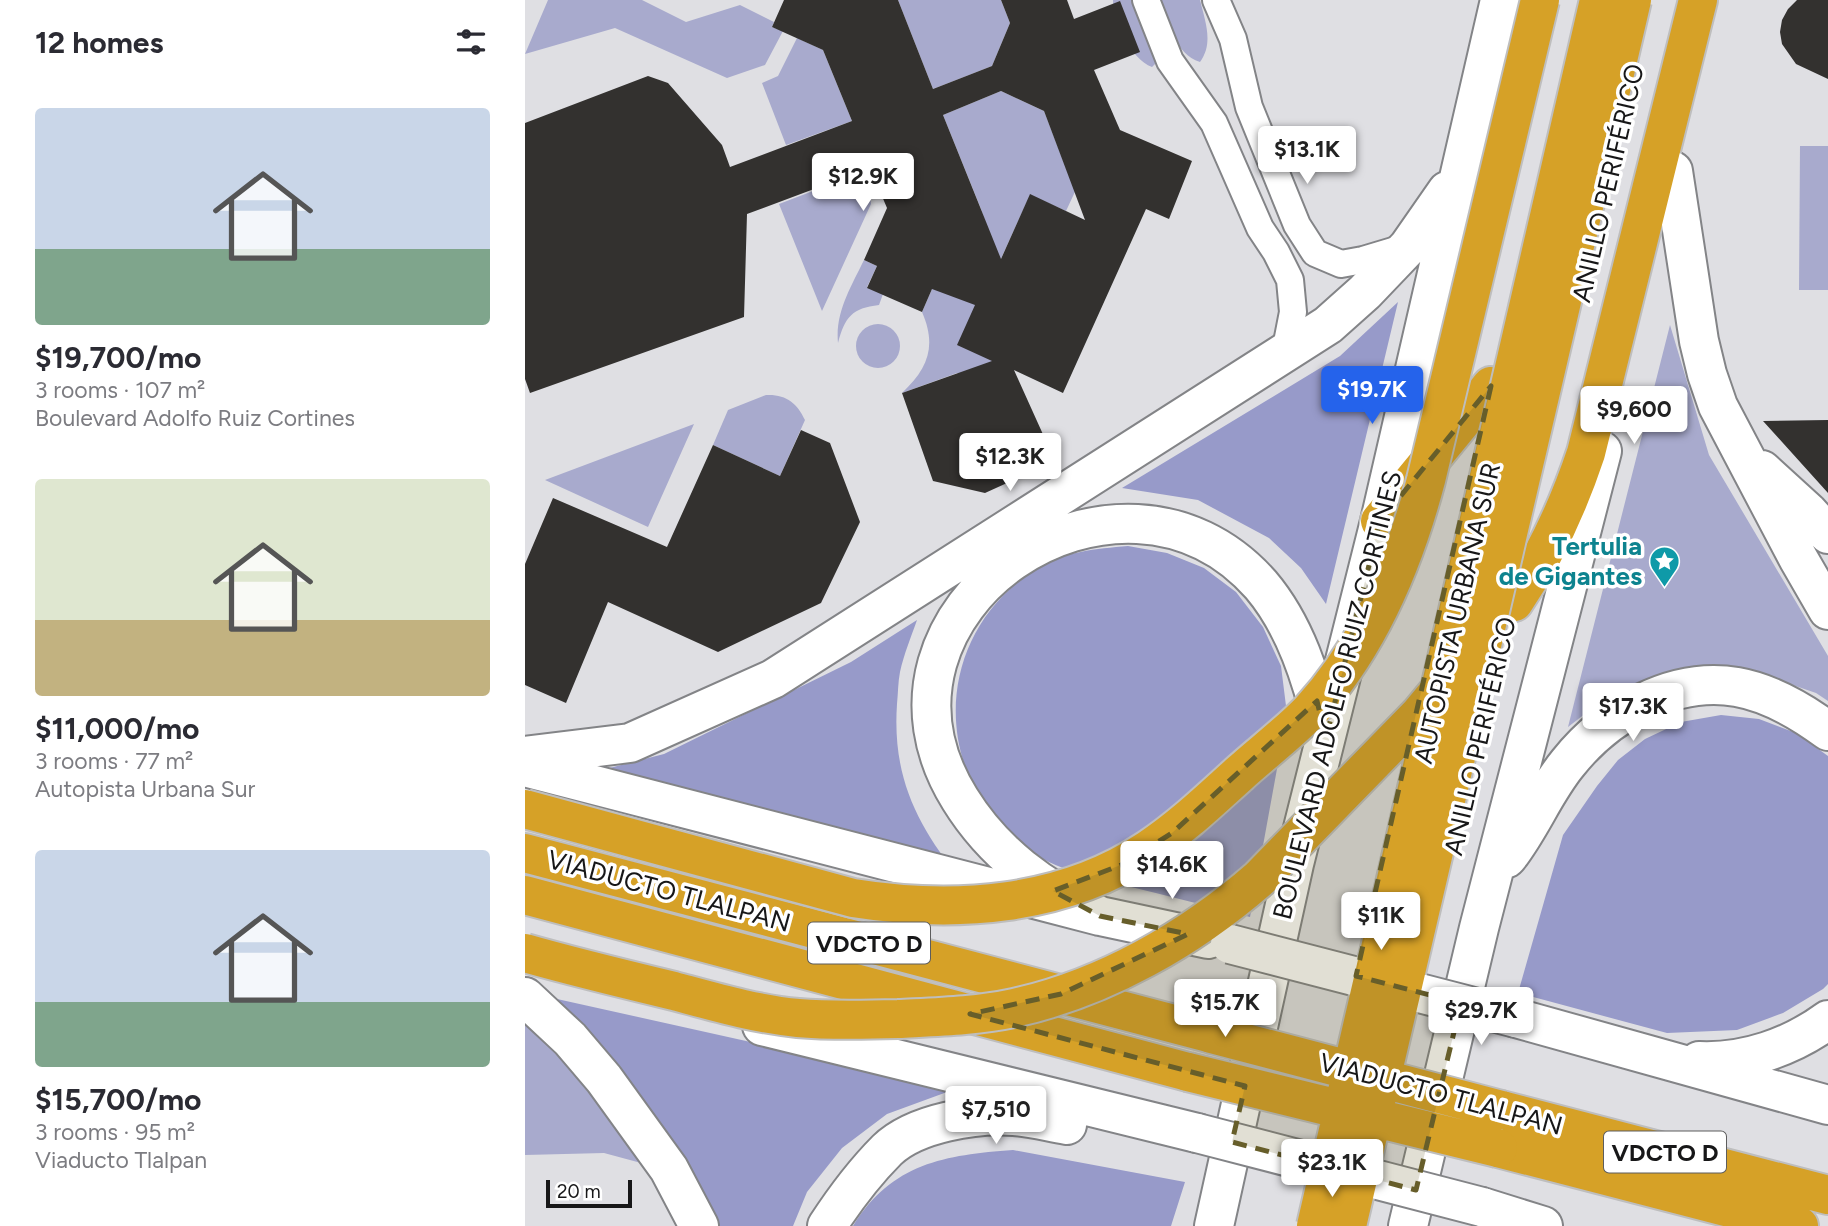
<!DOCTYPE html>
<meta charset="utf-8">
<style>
body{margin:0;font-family:Figtree,sans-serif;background:#f2f2f3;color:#2b2b33;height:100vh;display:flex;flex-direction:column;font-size:26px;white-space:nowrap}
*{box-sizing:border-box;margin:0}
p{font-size:23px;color:#7c7c81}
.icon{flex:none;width:38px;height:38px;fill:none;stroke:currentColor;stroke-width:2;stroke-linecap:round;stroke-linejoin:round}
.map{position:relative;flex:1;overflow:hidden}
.sheet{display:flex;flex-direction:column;background:#fff;width:525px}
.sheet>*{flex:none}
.scale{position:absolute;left:21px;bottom:18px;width:86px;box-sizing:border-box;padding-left:7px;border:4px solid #171718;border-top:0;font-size:19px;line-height:24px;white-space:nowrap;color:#171718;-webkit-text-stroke:5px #fff;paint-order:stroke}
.price{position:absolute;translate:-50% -60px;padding:0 16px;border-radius:7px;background:#fff;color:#222;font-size:23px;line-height:46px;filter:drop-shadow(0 2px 4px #0008)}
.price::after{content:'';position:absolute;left:50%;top:42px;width:21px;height:16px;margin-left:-10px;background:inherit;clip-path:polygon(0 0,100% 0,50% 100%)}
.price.selected{background:#2563eb;color:#fff}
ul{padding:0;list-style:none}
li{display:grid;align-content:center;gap:14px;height:371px;padding:0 35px}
li span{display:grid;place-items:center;height:217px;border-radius:7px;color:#555}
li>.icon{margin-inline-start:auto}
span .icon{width:126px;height:126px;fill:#fffc;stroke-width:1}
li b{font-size:30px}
h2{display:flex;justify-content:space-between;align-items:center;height:84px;padding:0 35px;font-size:30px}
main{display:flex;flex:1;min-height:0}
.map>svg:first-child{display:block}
.green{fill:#a8aacd}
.forest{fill:#979ac9}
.building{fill:#33312f;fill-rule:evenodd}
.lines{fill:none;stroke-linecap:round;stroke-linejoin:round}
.street-casing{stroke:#838487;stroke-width:30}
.secondary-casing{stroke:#838487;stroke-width:42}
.highway-casing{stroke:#bebebe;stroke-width:42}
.street{stroke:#fff;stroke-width:26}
.secondary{stroke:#fff;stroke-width:38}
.highway{stroke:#d6a127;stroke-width:38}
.secondary-bridge-casing{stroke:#838487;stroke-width:42;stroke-linecap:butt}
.highway-bridge-casing{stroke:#bebebe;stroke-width:42;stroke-linecap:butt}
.secondary-bridge{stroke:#fff;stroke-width:38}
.highway-bridge{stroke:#d6a127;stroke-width:38}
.marked{fill:#675e2a;fill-opacity:0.2;stroke:#675e2a;stroke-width:5;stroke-dasharray:14 9;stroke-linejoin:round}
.labels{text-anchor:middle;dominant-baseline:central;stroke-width:7;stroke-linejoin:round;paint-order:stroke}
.shield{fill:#fff;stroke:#5d5d5d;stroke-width:2}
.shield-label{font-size:24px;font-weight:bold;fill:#171718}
.street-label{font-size:26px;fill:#171718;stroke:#fff}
.culture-label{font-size:26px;font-weight:bold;fill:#0d838f;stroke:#fff;text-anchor:end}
</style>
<main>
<section class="sheet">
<h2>12 homes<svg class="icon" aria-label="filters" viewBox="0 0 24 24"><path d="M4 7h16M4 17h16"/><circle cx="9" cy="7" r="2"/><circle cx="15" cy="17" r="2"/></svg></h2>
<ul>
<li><span style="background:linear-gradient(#c9d6e8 65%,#7fa58c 0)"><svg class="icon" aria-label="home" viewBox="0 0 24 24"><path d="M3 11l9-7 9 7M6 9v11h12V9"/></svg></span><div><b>$19,700/mo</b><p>3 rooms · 107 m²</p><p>Boulevard Adolfo Ruiz Cortines</p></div></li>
<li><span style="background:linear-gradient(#dfe7d0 65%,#c2b280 0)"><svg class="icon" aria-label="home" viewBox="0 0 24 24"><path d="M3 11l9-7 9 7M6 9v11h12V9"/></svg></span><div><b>$11,000/mo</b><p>3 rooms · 77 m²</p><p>Autopista Urbana Sur</p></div></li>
<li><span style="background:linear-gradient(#c9d6e8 70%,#7fa58c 0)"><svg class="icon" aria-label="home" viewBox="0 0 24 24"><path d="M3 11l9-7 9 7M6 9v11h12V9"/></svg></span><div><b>$15,700/mo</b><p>3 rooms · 95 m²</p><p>Viaducto Tlalpan</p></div></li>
</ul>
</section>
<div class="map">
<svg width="1303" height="1226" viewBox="0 0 1303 1226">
<rect width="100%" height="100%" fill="#dfdfe3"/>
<path class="green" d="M23 0H117L161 22 215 5 249 22 247 27 258 31 240 65 202 78 90 28 0 54Z
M373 0H476L485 23 467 66 408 89Z
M588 0H608L632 62 627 67C606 59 588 22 588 0Z
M633 0H675C680 21 689 43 675 62 650 54 643 22 633 0Z
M272 38 298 50 327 121 261 145 237 83 253 76Z
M476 91 519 111 544 176 555 181 541 211 505 195 474 263 456 209 418 115Z
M1275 146H1303V290H1274Z
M322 178C338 181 345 188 346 204L297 311 254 204Z
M339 260 352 266 342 287 358 294 354 305C327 308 320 317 313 343 310 312 326 287 339 260Z
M461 281 473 363 462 387 432 373 377 393C403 369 412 346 397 312L407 289Z
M331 346a22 22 0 1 1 44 0a22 22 0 1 1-44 0Z
M1145 325 1184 455 1303 656V701L1291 693 1224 670 1153 671 1109 684 1074 703 1043 727Z
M241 395C261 394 272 403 280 420L255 476 188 445 203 410Z
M169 424 123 527 20 480Z
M0 999 142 1170 79 1153 0 1155Z"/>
<path class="forest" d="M873 302 801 604 776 568 744 538 673 500 597 488 815 356Z
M603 546 642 553 679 568 711 592 738 627 756 666 762 714 725 917C684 906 643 896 602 886 575 879 534 870 511 855 405 787 403 637 511 569 539 551 571 549 603 546Z
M392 620C386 637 379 654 375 672 373 682 373 694 372 704 367 777 392 826 437 881L65 773 139 754 326 662Z
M1196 715 1234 719 1271 733 1303 756V984L1298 989 1258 1013 1212 1030 1142 1033 993 993 1038 835 1072 786 1093 760 1120 739 1156 722Z
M5 993 433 1088 362 1114 317 1148 282 1192 268 1226H193Z
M488 1150 660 1182 646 1226H328C367 1163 420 1155 488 1150Z"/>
<path class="building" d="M259 0H373L408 89 467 66 485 23 476 0H542L549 19 595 1 615 52 569 70 595 130 667 161 644 219 621 209 538 393 489 370 530 461 460 493 408 481 377 393 467 361 432 345 450 305 407 289 397 312 342 288 352 266 339 260 362 208 345 168 222 214 219 317 5 393 0 379V123L123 76 143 83 197 145 205 167 327 121 298 50 247 27ZM476 91 519 111 560 220 505 194 476 259 418 115Z
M1272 0H1303V79L1271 64 1257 44 1255 32 1257 20 1263 9Z
M1303 420V493L1238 421Z
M276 430 305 443 335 522 296 603 193 652 83 602 41 703 0 685V564L28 498 142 547 188 445 255 476Z"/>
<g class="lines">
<defs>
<path id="street" d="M621 0 645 61 689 123 735 228 751 252 765 280 768 312 760 353
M691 0 708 39 724 107 772 225 790 253 816 264 838 260 878 248"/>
<path id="secondary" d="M1148 171 1174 341 1182 374 1193 406 1273 558 1303 610
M1237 470 1283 512 1303 534
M0 756 105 743 248 679 803 325 840 292 883 247 922 191
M0 767 575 916 683 939
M982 858C1006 828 1019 792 1043 763 1082 714 1148 676 1212 687 1246 693 1276 711 1303 731
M575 916C518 889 469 854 435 799 317 610 594 424 736 585 770 625 787 679 799 730
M0 997 45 1039 79 1079 144 1169 174 1226
M991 1018 1303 1105
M237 1026 672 1133
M1174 1061C1220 1063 1266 1047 1303 1020
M957 1207 1018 1226
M302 1226C319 1200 340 1172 362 1150 390 1123 451 1113 489 1116 506 1117 524 1122 542 1125
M689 1226 769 864 855 521 975 0
M883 1226 954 928 1077 451"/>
<path id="highway" d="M855 521 966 386
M989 602C1021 555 1043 507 1061 453L1173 0
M0 853 687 1034
M0 895 663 1072
M976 1110 1303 1195
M973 1148 1274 1226"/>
</defs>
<use href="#street" class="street-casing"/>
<use href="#secondary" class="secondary-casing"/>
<use href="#highway" class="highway-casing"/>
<use href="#street" class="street"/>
<use href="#secondary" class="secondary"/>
<use href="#highway" class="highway"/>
<defs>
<path id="secondary-bridge" d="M705 944 991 1018
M672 1133 957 1207"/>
<path id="highway-bridge" d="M0 809 328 898C429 914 537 907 624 849 657 827 685 800 714 774 737 753 764 733 785 711 844 647 879 563 901 480L1015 0
M0 953C49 967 99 979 149 991 190 1002 231 1014 273 1018 306 1021 340 1020 373 1019 411 1017 452 1016 489 1008 580 988 665 939 735 878L894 715 913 692
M687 1034 976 1110
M663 1072 973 1148
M791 1226 1074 0
M822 1226 1107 0"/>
</defs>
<use href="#secondary-bridge" class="secondary-bridge-casing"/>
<use href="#highway-bridge" class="highway-bridge-casing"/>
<use href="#secondary-bridge" class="secondary-bridge"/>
<use href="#highway-bridge" class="highway-bridge"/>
</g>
<path class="marked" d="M966 386 831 976 936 1003 891 1190 707 1142 720 1086 445 1014 536 994 663 934 575 916 528 891 596 865 647 833 792 701 801 738 855 521Z"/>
<defs>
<symbol id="sight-pin" viewBox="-11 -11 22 30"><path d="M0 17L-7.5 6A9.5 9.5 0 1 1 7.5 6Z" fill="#0f9aa8" stroke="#fff"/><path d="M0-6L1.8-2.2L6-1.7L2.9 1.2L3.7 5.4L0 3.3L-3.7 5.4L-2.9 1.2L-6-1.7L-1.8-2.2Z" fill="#fff"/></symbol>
</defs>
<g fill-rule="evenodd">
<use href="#sight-pin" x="1122" y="544" width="35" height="47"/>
</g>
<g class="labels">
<g class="shield">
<rect x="283" y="922.5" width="122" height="41" rx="5"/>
<rect x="1079" y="1131.5" width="122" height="41" rx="5"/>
</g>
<g class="shield-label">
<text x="344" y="943">VDCTO D</text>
<text x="1140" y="1152">VDCTO D</text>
</g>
<g class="street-label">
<text transform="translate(1083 183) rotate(-77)">ANILLO PERIFÉRICO</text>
<text transform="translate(932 613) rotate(-77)">AUTOPISTA URBANA SUR</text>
<text transform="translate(812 695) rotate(-76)">BOULEVARD ADOLFO RUIZ CORTINES</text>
<text transform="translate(955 736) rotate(-77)">ANILLO PERIFÉRICO</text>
<text transform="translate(144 891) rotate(15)">VIADUCTO TLALPAN</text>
<text transform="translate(916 1094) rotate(15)">VIADUCTO TLALPAN</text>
</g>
<g class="culture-label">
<text x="1117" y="546">Tertulia<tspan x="1117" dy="30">de Gigantes</tspan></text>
</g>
</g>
</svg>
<div class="scale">20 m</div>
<b class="price" style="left:782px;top:186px">$13.1K</b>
<b class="price" style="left:338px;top:213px">$12.9K</b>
<b class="price selected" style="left:847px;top:426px">$19.7K</b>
<b class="price" style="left:1109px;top:446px">$9,600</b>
<b class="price" style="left:485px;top:493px">$12.3K</b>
<b class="price" style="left:1108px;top:743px">$17.3K</b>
<b class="price" style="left:647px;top:901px">$14.6K</b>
<b class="price" style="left:856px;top:952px">$11K</b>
<b class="price" style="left:700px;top:1039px">$15.7K</b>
<b class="price" style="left:956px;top:1047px">$29.7K</b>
<b class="price" style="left:471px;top:1146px">$7,510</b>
<b class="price" style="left:807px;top:1199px">$23.1K</b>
</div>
</main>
